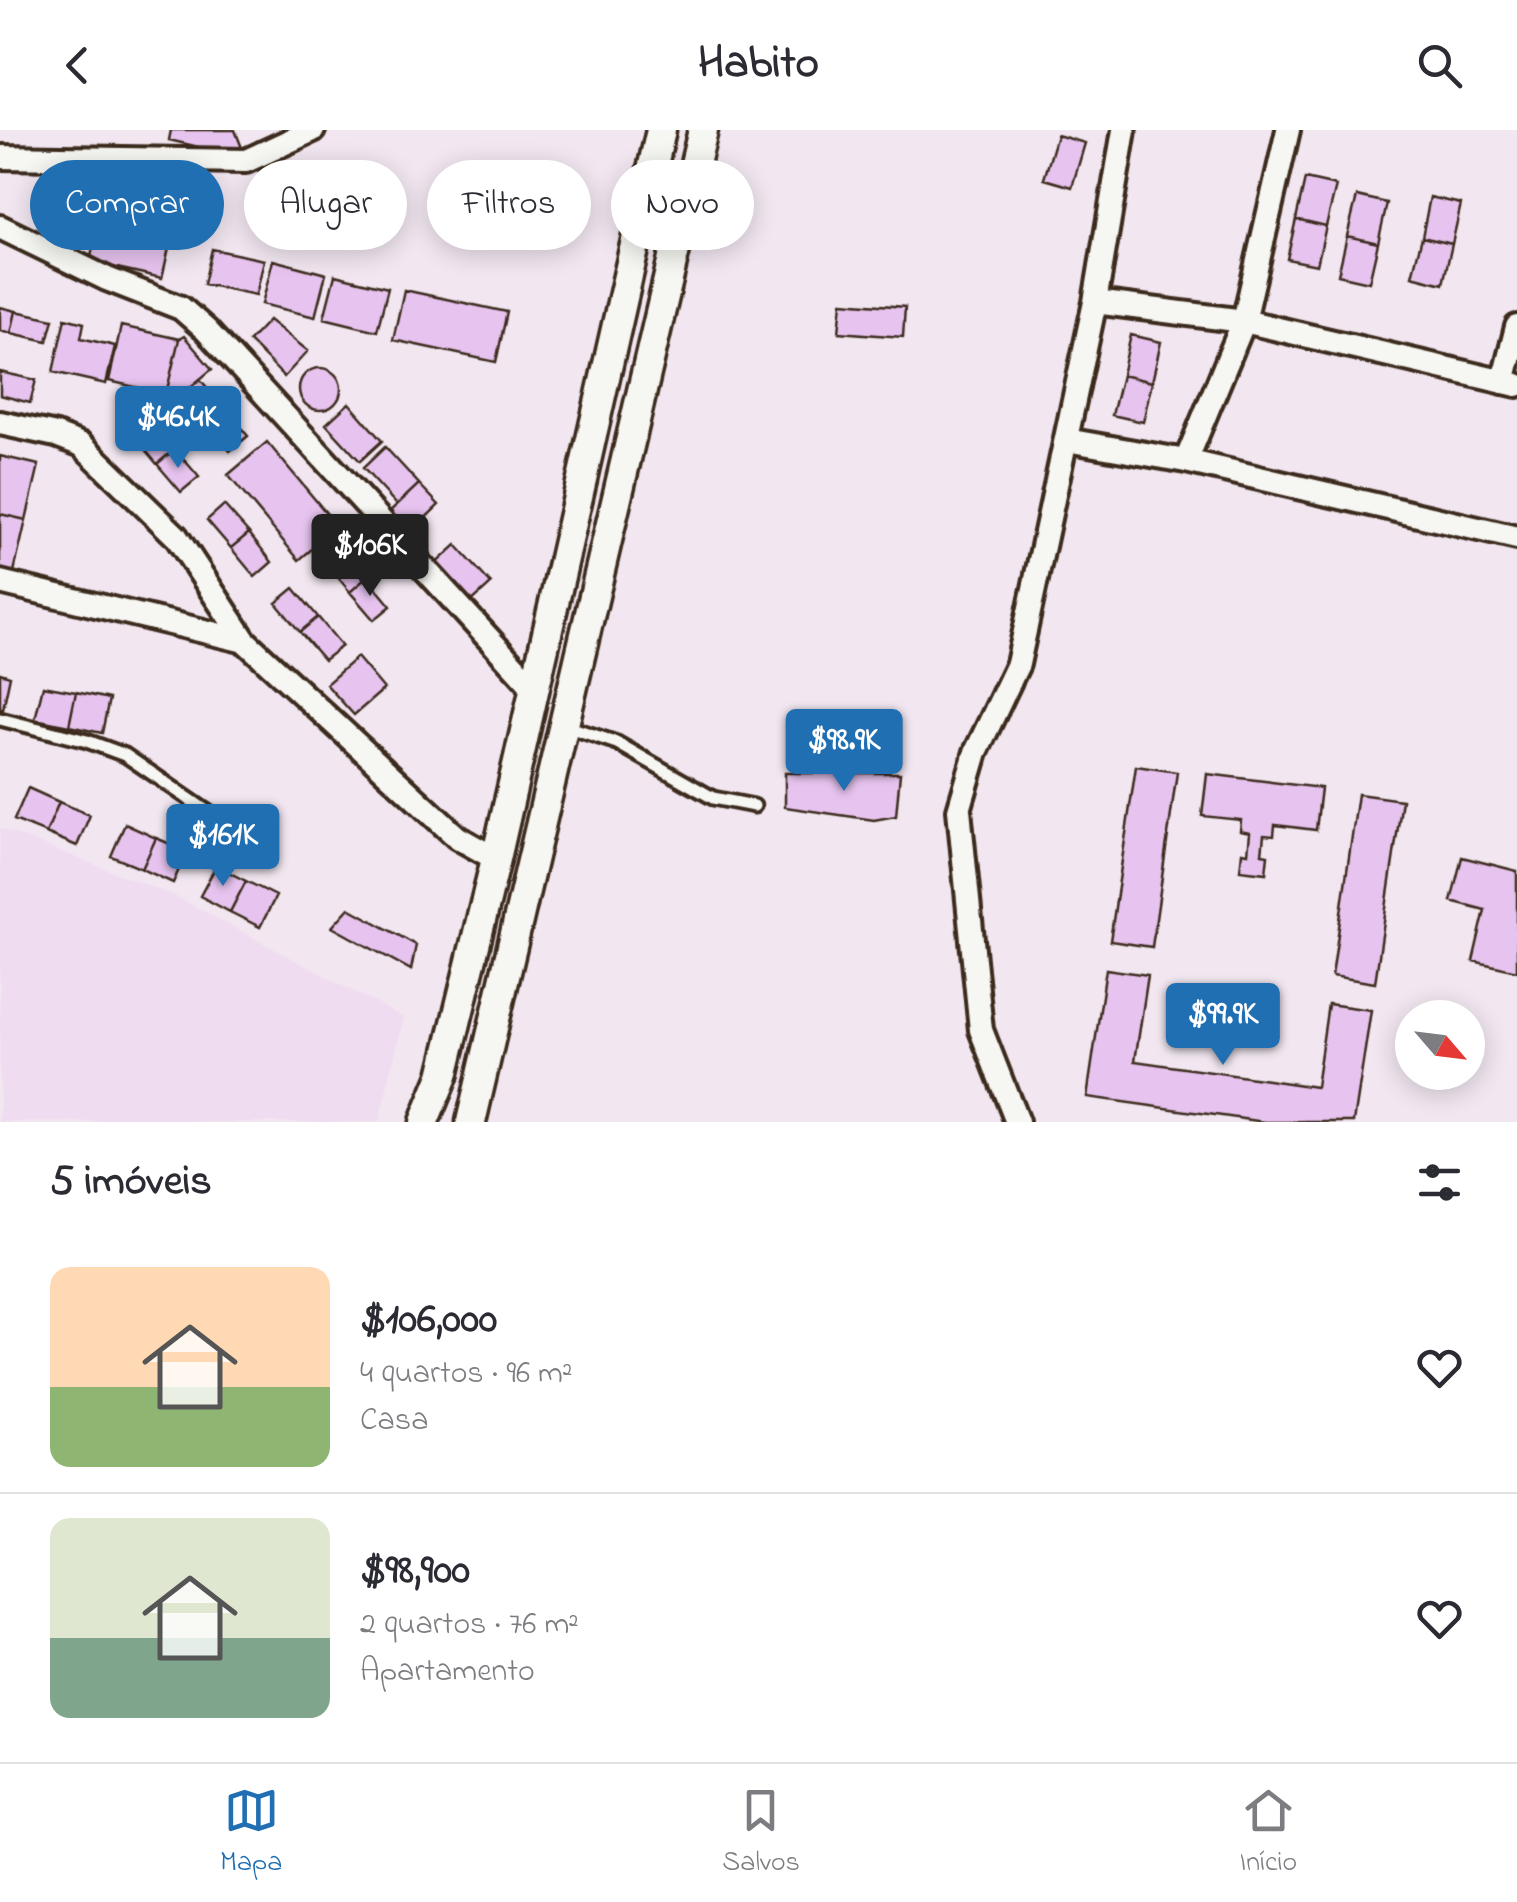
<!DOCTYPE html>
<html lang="pt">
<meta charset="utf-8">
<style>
body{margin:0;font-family:"Indie Flower",sans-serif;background:#f7f7f7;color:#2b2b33;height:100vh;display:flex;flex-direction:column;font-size:38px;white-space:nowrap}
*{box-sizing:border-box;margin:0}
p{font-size:32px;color:#7c7c81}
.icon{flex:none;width:55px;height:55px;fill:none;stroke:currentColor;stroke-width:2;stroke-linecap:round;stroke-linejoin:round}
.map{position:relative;height:992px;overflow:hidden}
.details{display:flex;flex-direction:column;background:#fff;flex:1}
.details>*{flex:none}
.banner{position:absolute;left:30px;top:30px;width:1000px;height:90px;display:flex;gap:20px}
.needle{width:65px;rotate:118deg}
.fabs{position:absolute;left:1395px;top:870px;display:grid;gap:20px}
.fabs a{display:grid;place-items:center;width:90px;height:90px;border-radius:50%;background:#fff;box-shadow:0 5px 25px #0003;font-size:50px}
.price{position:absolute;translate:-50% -85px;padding:0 22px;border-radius:10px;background:#1f6fb2;color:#fff;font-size:32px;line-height:65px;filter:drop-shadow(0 2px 5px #0008)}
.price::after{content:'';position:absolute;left:50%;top:60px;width:30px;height:22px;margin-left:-15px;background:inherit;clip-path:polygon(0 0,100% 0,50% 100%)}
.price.active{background:#222;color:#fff}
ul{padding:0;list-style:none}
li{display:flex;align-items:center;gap:30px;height:250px;padding:0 50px}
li+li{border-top:2px solid #e1e1e2}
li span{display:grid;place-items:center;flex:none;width:280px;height:200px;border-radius:20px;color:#555}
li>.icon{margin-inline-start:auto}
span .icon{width:120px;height:120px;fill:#fffc;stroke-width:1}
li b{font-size:42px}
h2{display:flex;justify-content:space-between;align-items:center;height:120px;padding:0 50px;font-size:42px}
.chip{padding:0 35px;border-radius:45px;background:#fff;box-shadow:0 5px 25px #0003;font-size:35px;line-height:90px}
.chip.active{background:#1f6fb2;color:#fff}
header{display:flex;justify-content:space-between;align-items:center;height:130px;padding:0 50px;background:#fff;font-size:45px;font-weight:700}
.menu{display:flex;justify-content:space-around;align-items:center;height:140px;border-top:2px solid #e1e1e2;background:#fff;font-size:28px;color:#7c7c81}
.menu a{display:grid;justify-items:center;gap:5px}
.menu .active{color:#1f6fb2}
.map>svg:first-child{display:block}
.built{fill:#efdcf0}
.building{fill:#e7c4ef;stroke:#3b2a1e;stroke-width:2.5}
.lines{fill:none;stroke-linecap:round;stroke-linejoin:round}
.service-casing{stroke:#3b2a1e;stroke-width:19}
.minor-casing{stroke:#3b2a1e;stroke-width:30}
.tertiary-casing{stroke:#3b2a1e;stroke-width:35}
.service{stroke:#f6f6f2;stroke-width:11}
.minor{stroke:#f6f6f2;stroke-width:22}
.tertiary{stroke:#f6f6f2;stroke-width:28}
</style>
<header><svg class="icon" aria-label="back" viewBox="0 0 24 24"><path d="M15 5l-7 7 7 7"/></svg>Habito<svg class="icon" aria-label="search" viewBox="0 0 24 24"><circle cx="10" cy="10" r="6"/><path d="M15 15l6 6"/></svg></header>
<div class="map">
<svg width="1517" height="992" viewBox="0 0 1517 992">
<rect width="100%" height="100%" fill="#f2e7f1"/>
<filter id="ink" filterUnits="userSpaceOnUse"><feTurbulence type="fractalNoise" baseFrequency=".01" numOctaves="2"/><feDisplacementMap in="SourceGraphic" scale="20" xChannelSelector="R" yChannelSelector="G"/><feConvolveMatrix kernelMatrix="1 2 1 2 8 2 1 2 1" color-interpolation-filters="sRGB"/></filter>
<g filter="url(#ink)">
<path class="built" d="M0 698 175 766 404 888 379 992H0Z"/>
<path class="building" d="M171 0H235L246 28 169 10Z
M1057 5 1085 13 1072 57 1044 49Z
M1305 49 1336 56 1326 96 1296 89Z
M1357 66 1387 73 1378 113 1347 106Z
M1430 67 1461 74 1452 114 1422 107Z
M1296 89 1326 96 1317 135 1287 129Z
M98 93 171 109 162 148 90 132Z
M1347 106 1378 113 1369 152 1338 145Z
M1422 107 1452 114 1443 154 1412 146Z
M212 119 264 130 256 165 204 154Z
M273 130 326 144 315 187 262 174Z
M335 145 388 158 377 201 324 188Z
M404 160 507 182 496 232 393 210Z
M842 172 905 177 903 207 839 202Z
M0 177 16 181 11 203 0 200Z
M16 181 53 189 47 211 11 203Z
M65 188 84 193 81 208 115 216 106 254 53 242Z
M269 190 308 221 284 247 249 211Z
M121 196 179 209 166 264 109 251Z
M1131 205 1161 212 1152 252 1122 245Z
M184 206 212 239 173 272 166 264 179 209Z
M299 259a21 21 0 1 1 42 0a21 21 0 1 1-42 0Z
M0 242 36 250 30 273 0 265Z
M1122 245 1152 252 1143 292 1112 285Z
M200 249 224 278 206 293 182 264Z
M349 273 382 311 360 331 326 294Z
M224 278 248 306 230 321 206 293Z
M151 290 175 319 157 334 133 305Z
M267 312 338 397 299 430 228 345Z
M385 317 419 354 397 375 363 338Z
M175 319 199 347 181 362 157 334Z
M0 326 39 335 26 390 0 384Z
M419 354 439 375 409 404 389 382Z
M224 375 249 403 231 418 207 390Z
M0 384 26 390 14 442 0 439Z
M249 403 272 432 255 447 231 418Z
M456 415 491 454 468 475 433 436Z
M343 418 367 447 350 462 326 433Z
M367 447 391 476 374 490 350 462Z
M294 458 318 487 300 502 276 473Z
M318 487 342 516 324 530 300 502Z
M357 527 384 559 354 585 326 554Z
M0 543 10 546 3 579H0Z
M43 556 76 562 69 596 35 589Z
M76 562 109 569 102 603 69 596Z
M1136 636 1177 642 1152 817 1110 811Z
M785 643H900L896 686 874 690 785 677Z
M1207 644 1321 658 1316 700 1275 695 1274 706 1264 705 1262 724 1268 725 1266 743 1240 740 1242 722 1248 723 1250 703 1240 701 1241 690 1202 686Z
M28 658 59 672 46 703 14 690Z
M1358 664 1402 670 1375 853 1332 846Z
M59 672 90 685 77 716 46 703Z
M125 694 156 708 142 739 111 726Z
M156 708 187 721 173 753 142 739Z
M1462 727 1517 741V841L1473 831 1485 780 1451 771Z
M216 736 246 751 230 782 200 766Z
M246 751 276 766 260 797 230 782Z
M349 778 416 815 411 840 332 797Z
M1106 839 1148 845 1135 931 1316 957 1328 874 1371 880 1354 992H1265L1087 967Z"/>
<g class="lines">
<defs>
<path id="service" d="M0 589 87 611 125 625 259 717
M563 595 617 613 713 668 754 676"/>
<path id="minor" d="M0 27 246 31 313 0
M0 97 107 149 181 178 206 200 535 559
M1095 172 1244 191 1517 255
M1503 252 1517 197
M0 293 56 305 82 315 176 406 245 511 457 707 496 729
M1066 310 1186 331 1517 408
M1186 331 1244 191 1288 0
M0 452 245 511
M1017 992 981 900 959 680 976 622 1018 534 1095 172 1124 0"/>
<path id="tertiary" d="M424 992 443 946 496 729 661 0
M471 992 703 0"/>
</defs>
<use href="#service" class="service-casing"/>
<use href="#minor" class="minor-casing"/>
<use href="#tertiary" class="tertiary-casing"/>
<use href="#service" class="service"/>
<use href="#minor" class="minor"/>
<use href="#tertiary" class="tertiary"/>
</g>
</g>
</svg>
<div class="fabs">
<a><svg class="needle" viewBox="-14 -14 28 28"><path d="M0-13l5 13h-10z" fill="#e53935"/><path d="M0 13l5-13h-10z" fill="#7c7c81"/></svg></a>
</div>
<b class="price" style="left:178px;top:341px">$46.4K</b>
<b class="price active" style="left:370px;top:469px">$106K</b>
<b class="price" style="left:844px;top:664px">$98.9K</b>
<b class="price" style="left:223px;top:759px">$161K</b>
<b class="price" style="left:1223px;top:938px">$99.9K</b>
<div class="banner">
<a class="chip active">Comprar</a>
<a class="chip">Alugar</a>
<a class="chip">Filtros</a>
<a class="chip">Novo</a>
</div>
</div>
<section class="details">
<h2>5 imóveis<svg class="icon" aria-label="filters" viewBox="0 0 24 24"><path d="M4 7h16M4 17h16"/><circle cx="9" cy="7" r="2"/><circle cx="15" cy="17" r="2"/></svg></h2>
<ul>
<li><span style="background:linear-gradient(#ffd9b3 60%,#8fb573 0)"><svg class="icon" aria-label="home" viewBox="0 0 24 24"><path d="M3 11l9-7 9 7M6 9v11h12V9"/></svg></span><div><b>$106,000</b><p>4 quartos · 96 m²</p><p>Casa</p></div><svg class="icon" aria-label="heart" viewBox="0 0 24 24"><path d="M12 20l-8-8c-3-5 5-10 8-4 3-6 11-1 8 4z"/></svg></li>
<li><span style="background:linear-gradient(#dfe7d0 60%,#7fa58c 0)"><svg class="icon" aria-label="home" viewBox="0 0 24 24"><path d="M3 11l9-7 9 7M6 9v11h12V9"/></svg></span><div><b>$98,900</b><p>2 quartos · 76 m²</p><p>Apartamento</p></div><svg class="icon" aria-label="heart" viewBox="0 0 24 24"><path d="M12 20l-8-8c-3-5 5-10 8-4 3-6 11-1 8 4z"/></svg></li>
</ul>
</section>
<nav class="menu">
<a class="active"><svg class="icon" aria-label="map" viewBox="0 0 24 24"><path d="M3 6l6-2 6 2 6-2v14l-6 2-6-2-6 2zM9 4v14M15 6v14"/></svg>Mapa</a>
<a><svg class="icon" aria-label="saved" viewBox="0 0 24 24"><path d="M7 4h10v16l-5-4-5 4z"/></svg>Salvos</a>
<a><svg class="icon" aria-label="home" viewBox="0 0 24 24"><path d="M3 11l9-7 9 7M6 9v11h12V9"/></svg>Início</a>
</nav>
